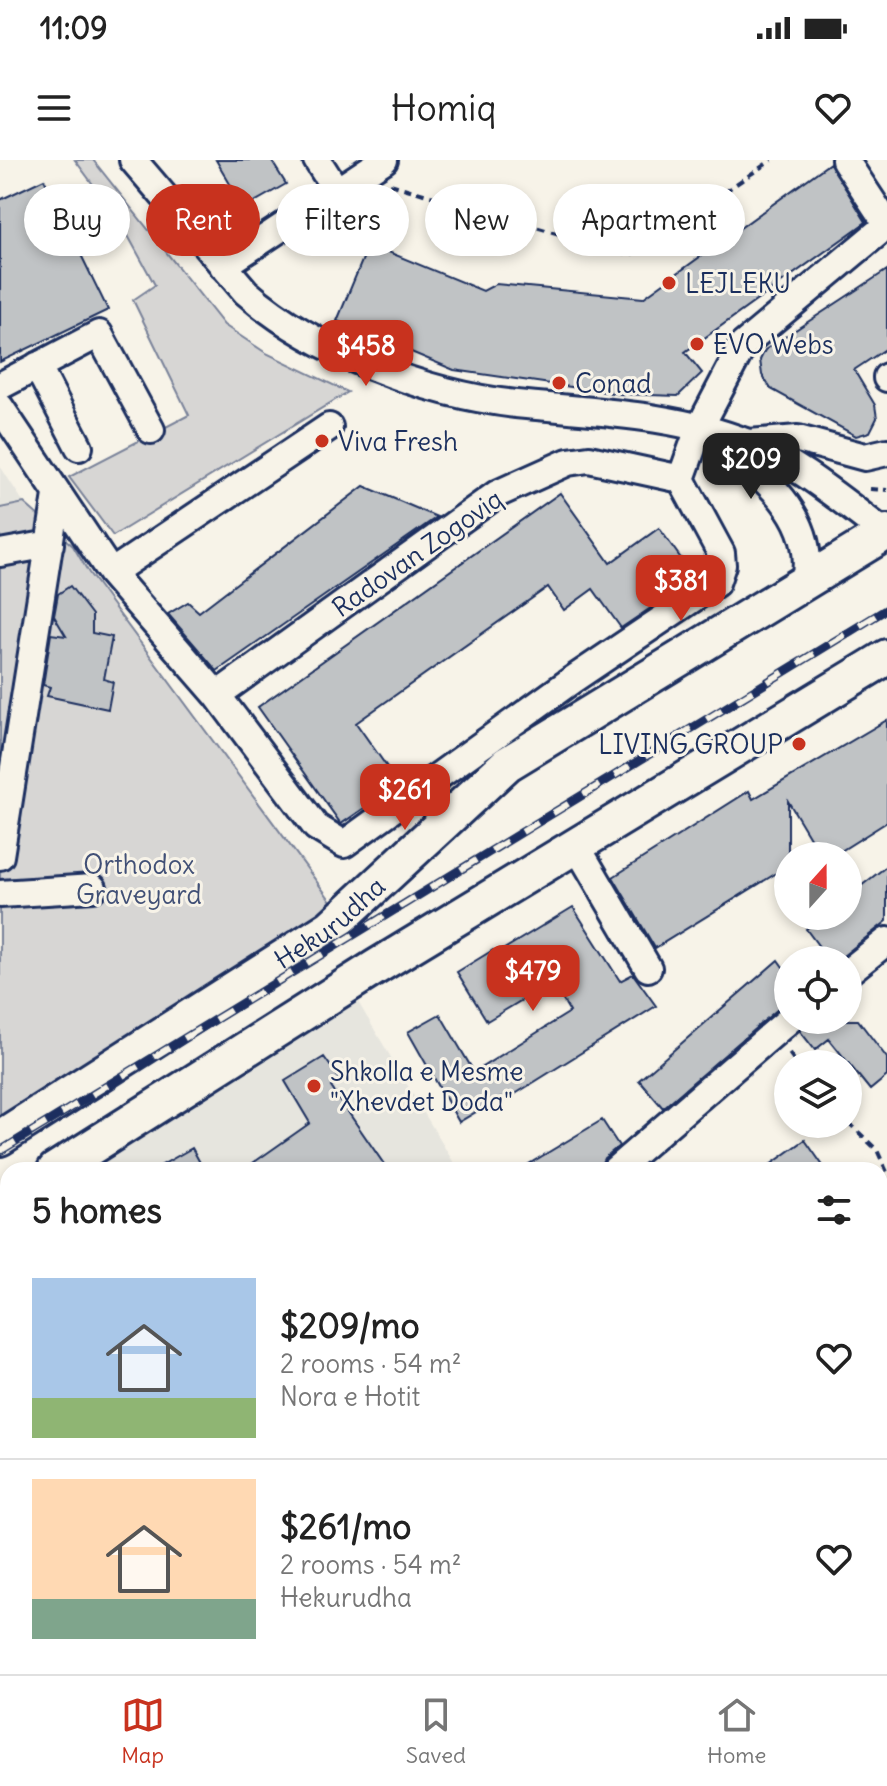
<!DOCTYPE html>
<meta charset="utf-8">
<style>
body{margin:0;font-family:Delius,sans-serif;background:#f6f6f6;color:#222;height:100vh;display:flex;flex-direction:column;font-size:30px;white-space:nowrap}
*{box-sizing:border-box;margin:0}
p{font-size:26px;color:#767676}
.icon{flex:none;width:44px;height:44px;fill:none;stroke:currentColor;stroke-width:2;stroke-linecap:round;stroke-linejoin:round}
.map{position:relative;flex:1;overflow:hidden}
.panel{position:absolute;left:0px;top:1002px;width:888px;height:512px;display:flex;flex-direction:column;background:#fff;border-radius:24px 24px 0 0;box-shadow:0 4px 12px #0003}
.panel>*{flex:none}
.top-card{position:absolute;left:24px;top:24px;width:840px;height:72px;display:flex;gap:16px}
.needle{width:52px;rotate:21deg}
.controls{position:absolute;left:774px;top:682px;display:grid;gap:16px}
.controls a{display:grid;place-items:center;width:88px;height:88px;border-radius:50%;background:#fff;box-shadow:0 4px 12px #0003;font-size:40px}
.price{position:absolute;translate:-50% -68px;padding:0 18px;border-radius:16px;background:#c8321e;color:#fff;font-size:26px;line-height:52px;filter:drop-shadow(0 2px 4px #0008)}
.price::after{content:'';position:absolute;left:50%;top:48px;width:24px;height:18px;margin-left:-12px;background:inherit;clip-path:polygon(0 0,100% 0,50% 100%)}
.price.on{background:#222;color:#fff}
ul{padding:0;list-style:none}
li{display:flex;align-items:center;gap:24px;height:200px;padding:0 32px}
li+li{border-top:2px solid #e0e0e0}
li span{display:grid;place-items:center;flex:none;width:224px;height:160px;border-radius:0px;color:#555}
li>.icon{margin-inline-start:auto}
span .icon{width:96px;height:96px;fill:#fffc;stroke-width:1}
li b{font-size:34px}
h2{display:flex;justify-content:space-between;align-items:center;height:96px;padding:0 32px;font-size:34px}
.pill{padding:0 28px;border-radius:36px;background:#fff;box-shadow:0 4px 12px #0003;font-size:28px;line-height:72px}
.pill.on{background:#c8321e;color:#fff}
.status{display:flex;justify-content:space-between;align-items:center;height:56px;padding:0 40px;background:#fff;direction:ltr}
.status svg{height:22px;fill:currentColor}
header{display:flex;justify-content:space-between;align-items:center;height:104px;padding:0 32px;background:#fff;font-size:36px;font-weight:600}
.tabs{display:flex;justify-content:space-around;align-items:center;height:112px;border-top:2px solid #e0e0e0;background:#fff;font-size:22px;color:#767676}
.tabs a{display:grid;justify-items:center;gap:4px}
.tabs .on{color:#c8321e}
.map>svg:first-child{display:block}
.built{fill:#e6e5de}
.green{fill:#d7d6d4;stroke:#798299;stroke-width:2}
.building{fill:#c0c3c5;stroke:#1b2f5e;stroke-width:2}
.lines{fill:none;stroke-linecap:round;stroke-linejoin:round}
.minor-casing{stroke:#1b2f5e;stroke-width:32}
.major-casing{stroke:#1b2f5e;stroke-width:40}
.path{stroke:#1b2f5e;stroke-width:4;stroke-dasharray:8 6;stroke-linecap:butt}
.minor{stroke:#f7f3e8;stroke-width:26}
.major{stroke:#f7f3e8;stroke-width:34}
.rail-casing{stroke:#1b2f5e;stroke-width:9}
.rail{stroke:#f7f3e8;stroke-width:6;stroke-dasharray:18;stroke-linecap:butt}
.poi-dot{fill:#c8321e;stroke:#f7f3e8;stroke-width:3}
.labels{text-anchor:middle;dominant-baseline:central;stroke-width:6;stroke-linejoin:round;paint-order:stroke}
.poi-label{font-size:26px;fill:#1b2f5e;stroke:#f7f3e8;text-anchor:start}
.street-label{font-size:26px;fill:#1b2f5e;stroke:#f7f3e8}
.park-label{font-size:26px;fill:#415076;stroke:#f7f3e8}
</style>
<div class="status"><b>11:09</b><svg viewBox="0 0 49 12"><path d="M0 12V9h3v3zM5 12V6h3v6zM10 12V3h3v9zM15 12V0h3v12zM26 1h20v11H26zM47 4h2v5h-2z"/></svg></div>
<header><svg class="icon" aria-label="menu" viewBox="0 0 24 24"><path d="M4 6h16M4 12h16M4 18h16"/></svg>Homiq<svg class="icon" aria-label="heart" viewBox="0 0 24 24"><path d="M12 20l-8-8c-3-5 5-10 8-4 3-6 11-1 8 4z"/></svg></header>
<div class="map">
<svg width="887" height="1514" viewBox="0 0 887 1514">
<rect width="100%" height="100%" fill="#f7f3e8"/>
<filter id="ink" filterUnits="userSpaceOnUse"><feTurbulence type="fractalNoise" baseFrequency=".0125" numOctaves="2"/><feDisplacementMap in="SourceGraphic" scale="16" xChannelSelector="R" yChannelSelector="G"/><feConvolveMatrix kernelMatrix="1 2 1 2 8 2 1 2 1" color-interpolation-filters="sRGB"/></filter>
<g filter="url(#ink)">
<path class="built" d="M0 306 24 343 0 348Z
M358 842 458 1010H83Z"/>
<path class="green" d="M75 0H93L224 165 266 193 348 232 113 376 69 317 189 255 133 140 155 125 120 61Z
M24 343 73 386 89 413 345 760 0 967V348Z
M8 1074V1208L0 1213V1080Z"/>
<path class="building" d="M216 0H271L286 24 244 48Z
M830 3 866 62 685 192 702 213 678 236 619 234 454 210 337 161 369 84 483 131 496 124 643 138Z
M44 19 108 150 0 202V40Z
M887 110V188L854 210 875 245 877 258 870 272 856 276 771 229 762 215 760 200 765 190Z
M364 326 437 357 217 511 168 454 188 442 199 452Z
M560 333 610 403 659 368 695 418 621 468 593 429 564 450 548 427 356 563 399 624 341 664 258 547Z
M70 426 92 455V473L112 477 104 519 113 522 108 549 47 536 50 527 43 525 51 474 66 476 54 456 58 434Z
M887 560V662L833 696H821L788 641V706L655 788 613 717 749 631 753 639Z
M887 706V761L838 800H829L806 769 822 756H848V736Z
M573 747 620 821 633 814 656 846 504 941 501 937 459 962 408 872 440 854 474 912 570 852 552 822 487 861 457 812 493 790 496 794Z
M778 800 788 814V844L779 848 663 948 639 920Z
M805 860H858L887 898V916L870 930 829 879 815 890 800 871Z
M324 897 341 921 331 927 388 1010H243L310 963 285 921Z
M602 960 619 986 604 998 599 1010H519Z
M805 980 826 1010H763Z
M192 988 204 1010H153Z"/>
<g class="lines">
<defs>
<path id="minor" d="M133 0 246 132C314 192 426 234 516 244 594 252 675 254 748 283 798 303 842 341 885 373
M317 0 336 30
M845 0 887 64
M223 106 384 0
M37 206 79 287
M887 217V218
M0 226 99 174 151 270
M0 247 111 413 217 535 316 667 344 684 572 520 716 423 722 405 721 393 681 319 589 299 568 302 497 334 217 535
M715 280C761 313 818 357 805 421
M749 283 798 279 865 297 887 292
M681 319 699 269 743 185 887 65
M0 393 50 384
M111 413 329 267
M576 685 648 808
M0 696 57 335
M0 734 93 728
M848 812 887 781
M615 1010 789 860
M880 1185 887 1197
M0 1242 8 1237
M880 1290 887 1274
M880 1358 887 1353
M368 1506 374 1514
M772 1514 774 1506"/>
<g id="major">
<path id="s1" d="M0 978 331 767 507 604 887 372"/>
<path d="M55 1010 376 807 887 497"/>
<path d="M0 1054 8 1047"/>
</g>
</defs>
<use href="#minor" class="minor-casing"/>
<use href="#major" class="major-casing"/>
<path class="path" d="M390 24 630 95 772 0
M870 329 887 330
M789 893 797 904
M848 962 877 990 887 1012
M0 1146 8 1135"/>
<use href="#minor" class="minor"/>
<use href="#major" class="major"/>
<defs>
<path id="rail" d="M0 991 887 449"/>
</defs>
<use href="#rail" class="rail-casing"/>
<use href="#rail" class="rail"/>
</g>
</g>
<g class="poi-dot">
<circle cx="669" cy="123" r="8"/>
<circle cx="697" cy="184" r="8"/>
<circle cx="559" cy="223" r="8"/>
<circle cx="322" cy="281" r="8"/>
<circle cx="799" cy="584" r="8"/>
<circle cx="314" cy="926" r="8"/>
</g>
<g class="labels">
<g class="poi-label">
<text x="685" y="123">LEJLEKU</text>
<text x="713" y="184">EVO Webs</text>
<text x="575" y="223">Conad</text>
<text x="338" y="281">Viva Fresh</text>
<text x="783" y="584" text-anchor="end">LIVING GROUP</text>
<text x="330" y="911">Shkolla e Mesme<tspan x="330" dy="30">"Xhevdet Doda"</tspan></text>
</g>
<g class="street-label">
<text transform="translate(417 393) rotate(-35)">Radovan Zogoviq</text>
<text stroke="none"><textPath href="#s1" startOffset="394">Hekurudha</textPath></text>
</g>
<g class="park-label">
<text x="139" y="704">Orthodox<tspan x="139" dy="30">Graveyard</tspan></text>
</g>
</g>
</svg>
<div class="controls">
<a><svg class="needle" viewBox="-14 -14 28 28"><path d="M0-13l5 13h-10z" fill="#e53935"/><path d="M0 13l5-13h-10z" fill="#767676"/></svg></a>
<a><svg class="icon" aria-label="locate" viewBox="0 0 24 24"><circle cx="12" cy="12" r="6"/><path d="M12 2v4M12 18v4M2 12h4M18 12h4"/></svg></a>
<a><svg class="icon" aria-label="layers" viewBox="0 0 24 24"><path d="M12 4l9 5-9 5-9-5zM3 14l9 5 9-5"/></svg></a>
</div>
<b class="price" style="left:366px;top:228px">$458</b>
<b class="price on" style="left:751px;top:341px">$209</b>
<b class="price" style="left:681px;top:463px">$381</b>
<b class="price" style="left:405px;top:672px">$261</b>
<b class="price" style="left:533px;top:853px">$479</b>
<div class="top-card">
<a class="pill">Buy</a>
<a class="pill on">Rent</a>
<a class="pill">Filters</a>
<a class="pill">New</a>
<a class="pill">Apartment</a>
</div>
<section class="panel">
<h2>5 homes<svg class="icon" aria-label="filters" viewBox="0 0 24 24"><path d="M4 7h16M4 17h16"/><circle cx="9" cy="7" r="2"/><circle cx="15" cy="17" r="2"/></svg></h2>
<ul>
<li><span style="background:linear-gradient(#a9c7e8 75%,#8fb573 0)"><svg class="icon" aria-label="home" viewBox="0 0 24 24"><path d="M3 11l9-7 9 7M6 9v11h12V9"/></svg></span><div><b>$209/mo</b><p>2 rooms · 54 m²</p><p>Nora e Hotit</p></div><svg class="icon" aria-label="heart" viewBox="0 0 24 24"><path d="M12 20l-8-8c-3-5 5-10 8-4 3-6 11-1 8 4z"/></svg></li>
<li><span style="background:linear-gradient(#ffd9b3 75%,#7fa58c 0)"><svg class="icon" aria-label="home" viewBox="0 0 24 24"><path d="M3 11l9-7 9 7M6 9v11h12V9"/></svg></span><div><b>$261/mo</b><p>2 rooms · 54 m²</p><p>Hekurudha</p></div><svg class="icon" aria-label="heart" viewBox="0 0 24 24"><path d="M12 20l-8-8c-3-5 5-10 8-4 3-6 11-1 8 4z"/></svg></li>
</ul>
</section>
</div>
<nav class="tabs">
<a class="on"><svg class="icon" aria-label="map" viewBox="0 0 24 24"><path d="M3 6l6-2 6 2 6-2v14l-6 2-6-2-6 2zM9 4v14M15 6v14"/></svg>Map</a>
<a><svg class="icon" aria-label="saved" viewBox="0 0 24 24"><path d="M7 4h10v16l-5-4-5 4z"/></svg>Saved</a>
<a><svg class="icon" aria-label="home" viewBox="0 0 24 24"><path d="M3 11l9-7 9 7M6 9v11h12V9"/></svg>Home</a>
</nav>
